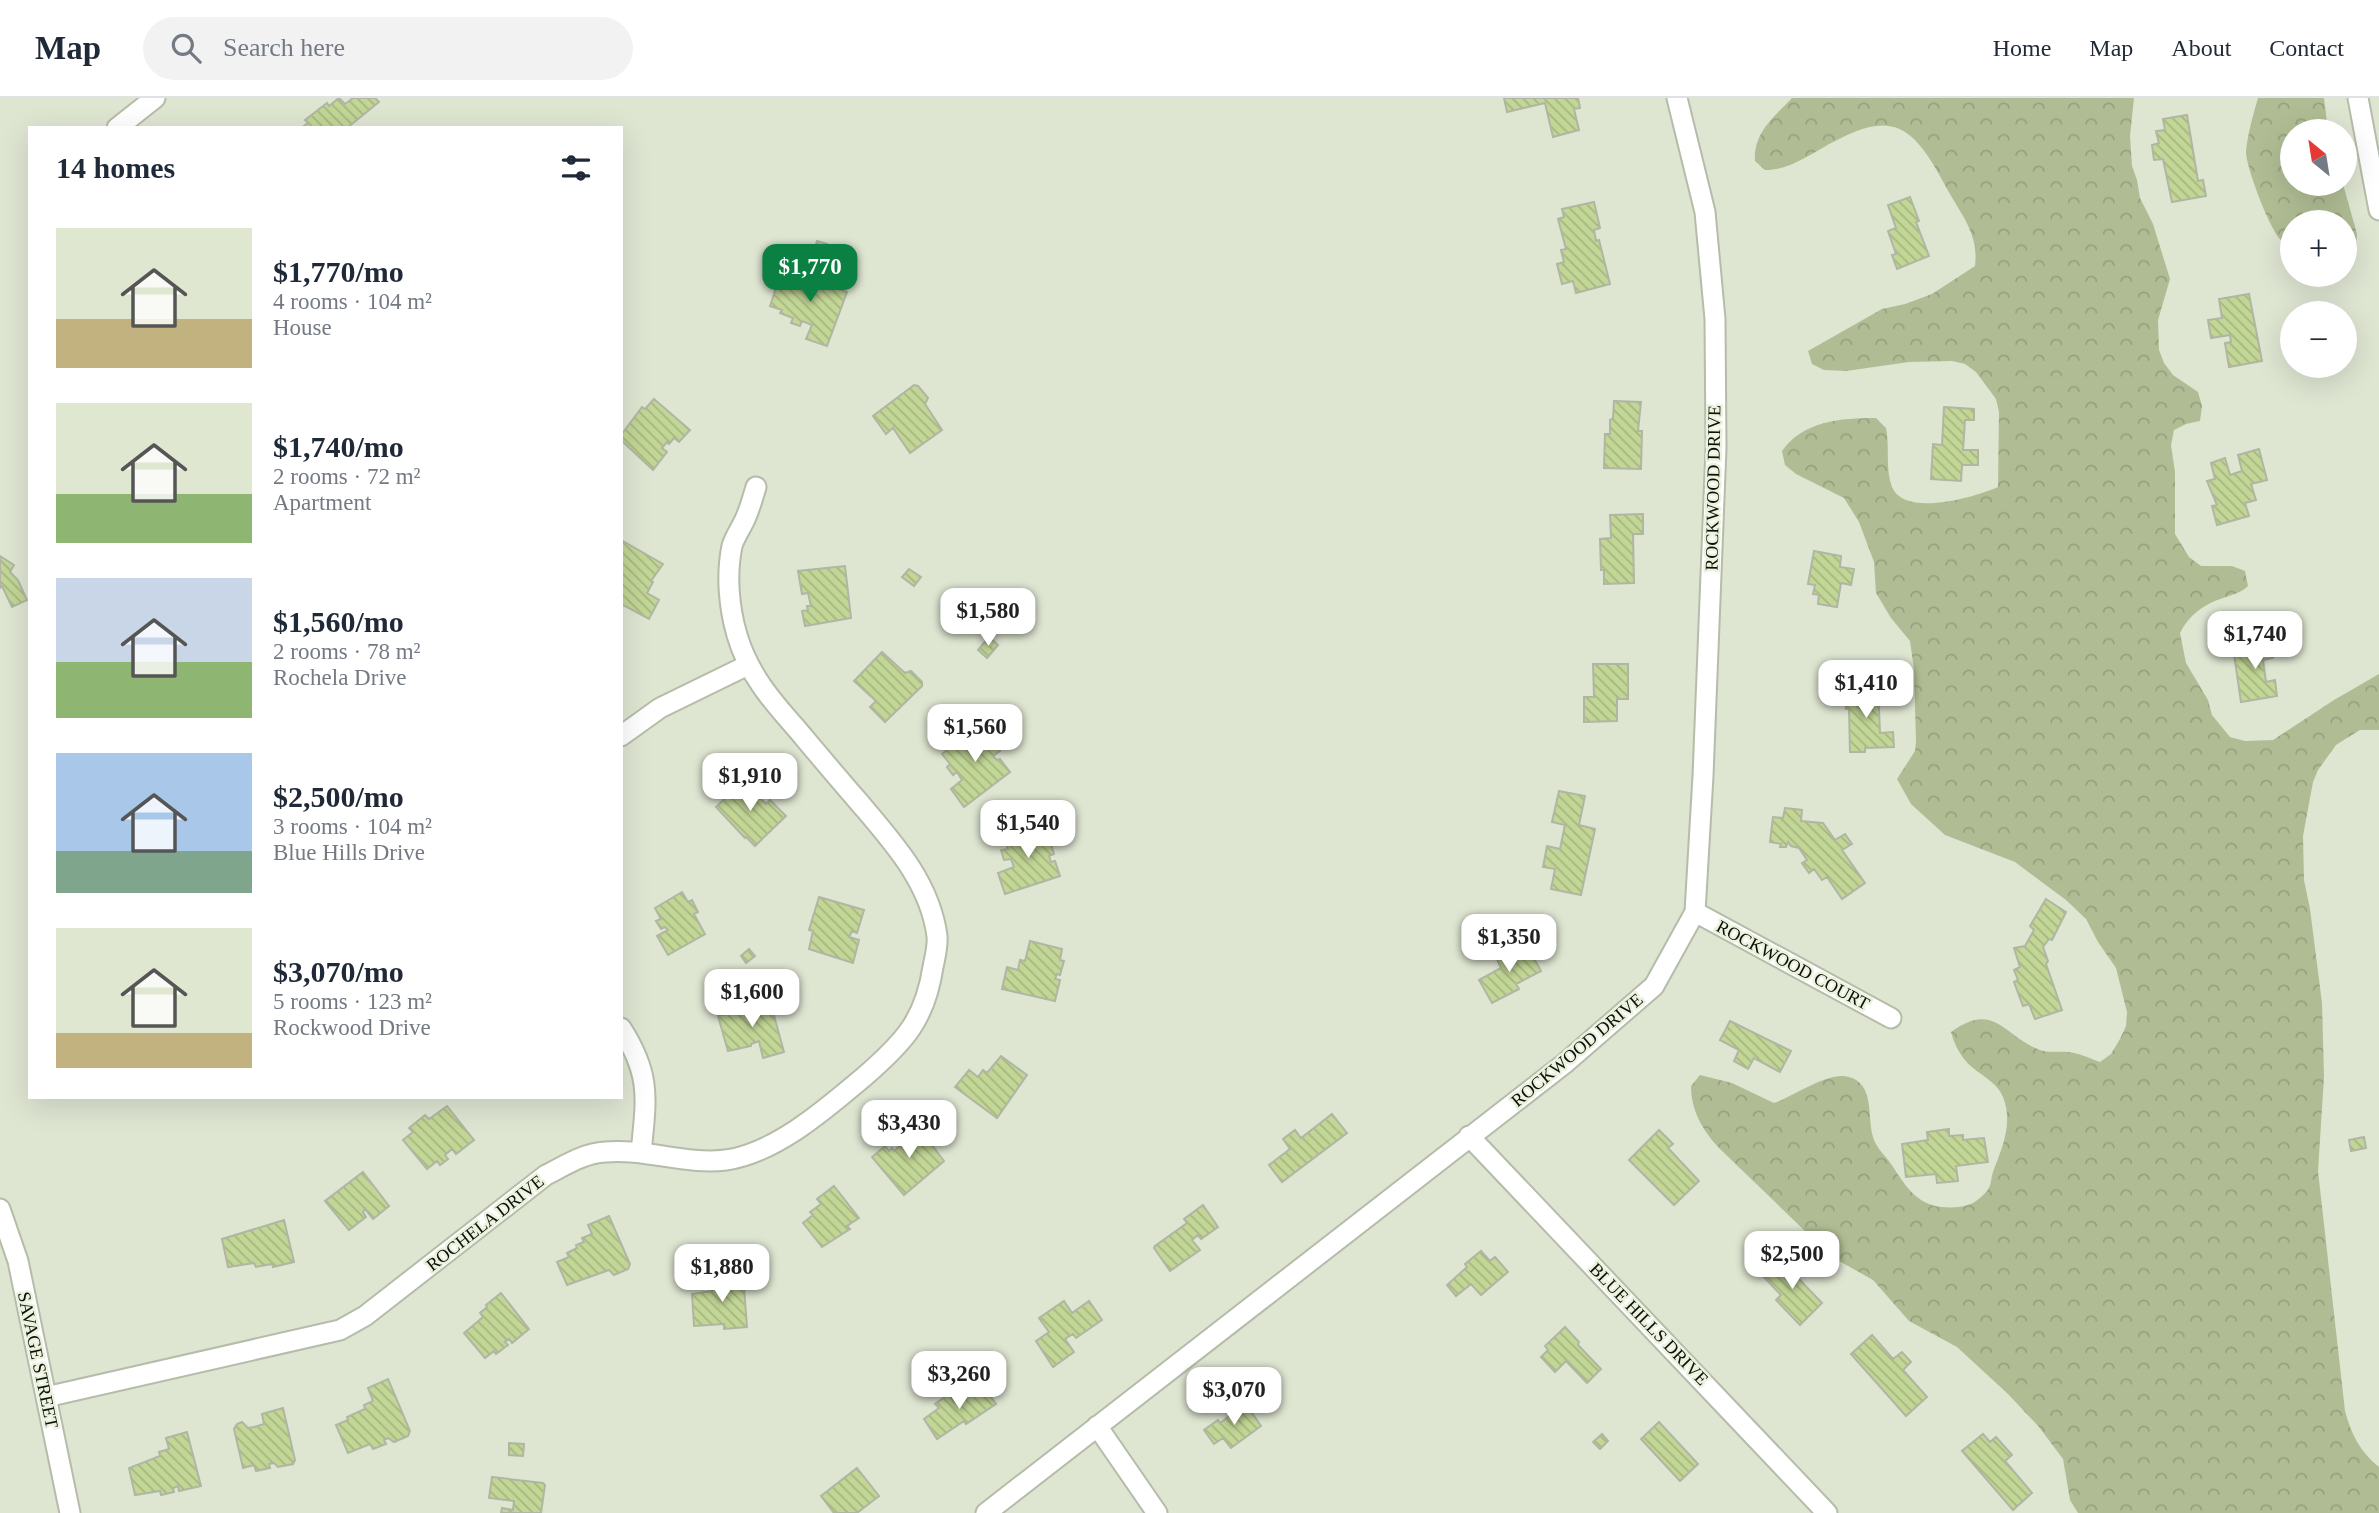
<!DOCTYPE html>
<meta charset="utf-8">
<style>
body{margin:0;font-family:Georgia,serif;background:#f2f2f3;color:#1f2937;height:100vh;display:flex;flex-direction:column;font-size:26px;white-space:nowrap}
*{box-sizing:border-box;margin:0}
p{font-size:23px;color:#747a83}
.icon{flex:none;width:38px;height:38px;fill:none;stroke:currentColor;stroke-width:2;stroke-linecap:round;stroke-linejoin:round}
.map{position:relative;flex:1;overflow:hidden}
.drawer{position:absolute;left:28px;top:28px;width:595px;height:973px;display:flex;flex-direction:column;background:#fff;border-radius:0px;box-shadow:0 7px 28px #0002}
.drawer>*{flex:none}
.needle{width:46px;rotate:330deg}
.fabs{position:absolute;left:2280px;top:21px;display:grid;gap:14px}
.fabs a{display:grid;place-items:center;width:77px;height:77px;border-radius:50%;background:#fff;box-shadow:0 7px 28px #0002;font-size:35px}
.price{position:absolute;translate:-50% -60px;padding:0 16px;border-radius:14px;background:#fff;color:#222;font-size:23px;line-height:46px;filter:drop-shadow(0 2px 4px #0008)}
.price::after{content:'';position:absolute;left:50%;top:42px;width:21px;height:16px;margin-left:-10px;background:inherit;clip-path:polygon(0 0,100% 0,50% 100%)}
.price.current{background:#0b8043;color:#fff}
ul{padding:0;list-style:none}
li{display:flex;align-items:center;gap:21px;height:175px;padding:0 28px}
li span{display:grid;place-items:center;flex:none;width:196px;height:140px;border-radius:0px;color:#555}
li>.icon{margin-inline-start:auto}
span .icon{width:84px;height:84px;fill:#fffc;stroke-width:1}
li b{font-size:30px}
h2{display:flex;justify-content:space-between;align-items:center;height:84px;padding:0 28px;font-size:30px}
header{display:flex;align-items:center;gap:42px;box-sizing:border-box;height:98px;padding:0 35px;background:#fff;border-bottom:2px solid #e0e1e3}
header strong{font-size:33px}
nav{display:flex;gap:38px;margin-inline-start:auto;font-size:24px}
.search{width:490px;height:63px;background:#f2f2f3;display:flex;align-items:center;gap:18px;box-sizing:border-box;padding:0 24px;border-radius:38px;color:#747a83;font-size:26px}
.map>svg:first-child{display:block}
.forest{fill:url(#forest-crowns)}
.building{fill:url(#building-back-hatch);stroke:#b0b6a3;stroke-width:2}
.lines{fill:none;stroke-linecap:round;stroke-linejoin:round}
.street-casing{stroke:#b5bca9;stroke-width:23}
.street{stroke:#fff;stroke-width:19}
.labels{text-anchor:middle;dominant-baseline:central;stroke-width:5;stroke-linejoin:round;paint-order:stroke}
.street-label{font-size:18px;fill:#0d0f09;stroke:#ebf2de}
</style>
<header>
<strong>Map</strong>
<div class="search"><svg class="icon" aria-label="search" viewBox="0 0 24 24"><circle cx="10" cy="10" r="6"/><path d="M15 15l6 6"/></svg>Search here</div>
<nav><a>Home</a><a>Map</a><a>About</a><a>Contact</a></nav>
</header>
<div class="map">
<svg width="2379" height="1415" viewBox="0 0 2379 1415">
<defs>
<pattern id="forest-crowns" width="20" height="18" patternUnits="userSpaceOnUse" patternTransform="scale(1.75)"><rect width="20" height="18" fill="#b0bd94"/><path d="M2 6a3 3 0 1 1 6 0M12 15a3 3 0 1 1 6 0" fill="none" stroke="#96a17e"/></pattern>
<pattern id="building-back-hatch" width="6" height="6" patternUnits="userSpaceOnUse" patternTransform="scale(1.75)"><rect width="6" height="6" fill="#c2d696"/><path d="M-1 5l2 2M0 0l6 6M5-1l2 2" fill="none" stroke="#a6b680"/></pattern>
</defs>
<rect width="100%" height="100%" fill="#dee5d1"/>
<path class="forest" d="M1792 0H2134L2130 38 2132 68 2137 82 2140 100 2153 126 2170 181 2158 222 2159 252 2164 265 2173 277 2198 294 2202 308 2200 323 2186 326 2174 332 2171 347 2175 374V436L2189 459 2201 468H2232L2245 473 2248 488C2239 496 2234 496 2223 500 2204 506 2189 517 2180 535L2186 565 2208 602 2212 617 2230 639 2245 643 2273 642 2334 602 2379 576V632H2360L2347 640 2336 647 2318 672 2313 684 2303 738 2304 782 2310 811 2322 905 2324 979 2318 1073 2345 1313C2351 1336 2361 1355 2379 1369V1415H2078L2070 1402 2063 1361 2039 1329 2008 1296 1957 1249 1909 1223 1873 1182 1832 1159 1720 1051C1703 1033 1691 1013 1691 988L1700 977 1732 985 1774 1005C1795 998 1828 973 1849 979 1875 986 1867 1019 1873 1039 1876 1050 1885 1057 1891 1066 1904 1085 1915 1106 1941 1109 1955 1110 1970 1110 1981 1099 1994 1088 1989 1084 1994 1071 2003 1048 2013 1024 2003 999 1997 985 1984 979 1973 970 1961 960 1955 948 1951 934 1995 902 2004 939 2040 952 2048 955 2059 953 2068 954 2079 955 2089 960 2100 964L2111 956 2120 941 2126 928 2127 914 2116 870 2098 844 2086 821 2066 802 2015 764 1945 737 1911 706 1897 681 1915 653 1916 644 1914 571 1910 543 1891 520 1876 495 1874 464 1859 424 1844 400 1796 376 1785 367 1782 353C1803 323 1841 320 1876 320L1886 330C1890 349 1885 371 1892 389 1905 420 1975 399 1998 389L1999 314 1996 301 1976 274 1965 266 1952 263 1909 264 1846 273 1824 272 1812 266 1808 253 1882 211 1905 206 1932 196 1975 168C1979 135 1961 117 1946 89 1910 20 1888 11 1819 52 1801 62 1786 72 1765 72L1755 63C1753 35 1774 19 1792 0Z
M2258 0H2324L2328 33H2292V86H2343L2357 136 2356 150 2345 149V124H2292V146C2291 146 2283 144 2282 143 2271 135 2245 67 2246 53 2248 35 2253 17 2258 0Z"/>
<path class="building" d="M339 0 345 6 353 0H375L379 4 347 30H301L308 25 305 22 327 5 329 8Z
M1504 0H1578L1580 10 1574 11 1579 32 1553 39 1545 5 1507 14Z
M2187 17 2198 83 2203 82 2206 98 2172 104 2163 61 2154 62 2152 47 2159 45 2156 33 2165 32 2163 21Z
M1910 99 1919 123 1916 124 1929 158 1897 171 1892 157 1896 156 1888 133 1896 130 1888 107Z
M1594 104 1600 130 1594 132 1596 143 1599 142 1610 186 1576 195 1573 183 1562 186 1557 166 1564 164 1561 152 1566 151 1558 121 1564 119 1562 111Z
M817 143 827 146 823 157 814 153Z
M798 167 812 173 811 176 827 182 824 190 830 192 831 188 847 194 827 248 806 241 812 227 802 223 800 228 791 225 793 220 780 215 782 212 770 208 779 181 791 185Z
M2249 196 2262 263 2229 269 2225 245 2231 244 2230 237 2211 240 2208 222 2222 220 2219 201Z
M914 287 918 288 928 300 925 306 942 332 910 355 893 330 886 336 873 318Z
M654 301 690 332 679 344 674 340 669 346 667 344 662 350 667 354 653 372 621 342V337L642 309 645 311Z
M1614 303 1641 304 1638 333H1642L1641 371 1604 370 1605 336H1610V322L1613 320Z
M1944 309 1974 311V322H1965L1963 352H1978V367H1962L1961 383 1931 381 1933 346 1942 347Z
M2259 351 2267 382 2251 386 2256 402 2245 405 2249 418 2217 427 2212 408 2217 407 2207 383 2215 381 2211 365 2225 360 2230 377 2242 373 2238 357Z
M1643 416V436H1633L1634 485 1604 486V472H1601L1600 441 1611 440 1610 417Z
M621 442 663 466 651 483 653 484 647 495 659 502 649 521 621 506Z
M1814 453 1841 458 1840 469 1854 471 1851 487 1841 485 1837 509 1818 506 1819 497 1813 496 1815 487 1808 486Z
M0 458 14 467 10 474 18 482 27 502 12 509 2 488 0 490Z
M845 468 851 520 805 528 802 513 808 512 807 508H811L808 495 802 496 798 473Z
M909 471 921 479 914 488 902 479Z
M2270 538 2273 560 2263 562 2266 584 2275 582 2277 598 2241 604 2234 556 2249 554 2247 541Z
M989 539 998 547 987 560 978 552Z
M882 554 905 575 911 573 922 584V588L885 624 870 609 876 603 854 583Z
M1593 566H1628V601H1617V623L1584 624V599H1594Z
M1878 588 1880 635 1893 634 1894 649 1865 650V654H1850L1849 611H1846L1845 589Z
M984 624 994 636 990 639 1000 653 993 658 997 662 1000 661 1010 674 964 709 951 691 962 682 957 674 953 677 947 669 950 666 942 656Z
M743 683 753 692 756 689 762 696 759 699 766 706 770 702 786 718 755 748 746 739 745 740 716 709Z
M1559 693 1585 698 1579 727 1595 731 1581 797 1551 791 1555 771 1543 769 1547 748 1560 751 1565 727 1552 724Z
M1785 710 1802 712 1801 723 1823 725 1835 742 1845 736 1852 746 1842 752 1865 785 1842 801 1827 779 1822 782 1814 771 1809 775 1802 765 1807 762 1799 750 1791 748 1788 744 1786 749H1780L1781 746 1770 744 1773 719 1783 720Z
M1039 727 1043 738 1048 737 1054 756 1049 758 1051 764 1055 763 1060 778 1005 796 998 775 1014 769 1011 761 1004 762 1001 752 1008 751 1004 739Z
M682 794 688 804 692 802 698 814 694 816 705 836 668 857 657 838 668 832 665 829 661 831 656 823 661 821 655 810Z
M819 799 864 812 857 835 852 833 849 839 859 842 853 865 809 851 813 833 809 832Z
M2046 801 2066 814 2052 842 2049 841 2043 849 2048 863 2046 866 2062 912 2035 921 2029 906 2023 908 2014 884 2018 882 2014 872 2020 869 2014 850 2025 848 2034 832 2030 828Z
M1030 843 1062 851 1060 862 1064 863 1060 877 1057 876 1055 881 1060 882 1055 903 1002 891 1007 869 1018 872 1020 862 1025 863Z
M1508 849 1514 861 1530 853 1541 873 1516 886 1519 891 1492 905 1479 882 1501 870 1495 857Z
M749 851 755 858 746 865 741 858Z
M770 903 784 954 763 960 759 943 751 946V948L728 953 718 918 729 915 728 913Z
M1730 923 1791 953 1780 974 1754 960 1748 971 1734 963 1739 952 1720 942Z
M1001 958 1027 977 997 1020 955 989 969 972 978 979 983 972 987 975Z
M447 1008 474 1042 456 1056 452 1051 445 1057 448 1061 440 1067 437 1063 427 1071 403 1042 413 1034 409 1030 425 1017 429 1021Z
M1332 1016 1347 1035 1282 1084 1269 1067 1290 1051 1283 1041 1295 1032 1301 1040Z
M916 1026 944 1063 904 1097 872 1059 885 1048 889 1053 892 1050 894 1053 902 1046 897 1041Z
M1949 1031V1038L1963 1037V1042L1984 1040 1988 1064 1956 1068 1958 1083 1937 1085 1936 1076 1906 1079 1902 1046 1928 1042 1927 1034Z
M1659 1032 1673 1046 1668 1050 1699 1083 1674 1107 1629 1062Z
M2364 1039 2366 1050 2351 1053 2349 1042Z
M363 1074 389 1108 373 1121 365 1111 363 1114 366 1119 349 1132 325 1103Z
M834 1088 859 1120 847 1128 850 1131 822 1149 803 1125 813 1117 810 1114 821 1106 817 1101Z
M1203 1107 1218 1129 1201 1141 1198 1137 1192 1142 1200 1152 1170 1173 1154 1150 1155 1148 1187 1125 1184 1121Z
M609 1118 630 1166 628 1171 614 1177 609 1172 567 1187 557 1164 569 1159 567 1155 577 1150 576 1147 584 1144 582 1140 592 1136 588 1127Z
M284 1122 294 1164 273 1169 272 1166 256 1169 254 1165 228 1169 222 1141Z
M1481 1153 1490 1163 1495 1159 1508 1174 1481 1197 1471 1186 1456 1198 1447 1187 1467 1169 1465 1166Z
M1776 1161 1786 1172 1795 1164 1805 1174 1798 1180 1822 1205 1800 1227 1776 1202 1781 1197 1761 1176Z
M743 1175 747 1229 724 1231V1226L694 1228 692 1196 712 1193V1189L722 1188 721 1176Z
M501 1195 529 1231 512 1245 509 1241 505 1244 508 1247 496 1256 494 1253 485 1260 464 1235 483 1219 480 1215 487 1209 486 1207Z
M1064 1203 1072 1215 1089 1203 1102 1222 1076 1240 1073 1236 1065 1241 1074 1254 1053 1269 1036 1243 1049 1234 1039 1220Z
M1565 1229 1579 1244 1578 1247 1601 1271 1587 1285 1566 1263 1555 1274 1541 1259 1548 1252 1545 1248Z
M1872 1237 1893 1261 1902 1254 1911 1264 1903 1272 1927 1299 1906 1318 1851 1256Z
M388 1281 410 1333 408 1338 394 1344 388 1340 384 1342 386 1346 373 1351 370 1346 348 1355 336 1327 348 1322 347 1319 365 1311 364 1307 373 1303 368 1290Z
M981 1285 996 1306 966 1326 964 1323 937 1341 924 1321 939 1310 935 1306 949 1296 954 1304Z
M1246 1306 1261 1328 1231 1350 1223 1340 1214 1346 1204 1332 1218 1322 1220 1325Z
M283 1310 295 1362 293 1366 278 1369 274 1365 269 1366 270 1370 256 1373 254 1367 243 1370 234 1331 237 1326 242 1324 248 1330 254 1329 264 1326 262 1316Z
M1659 1324 1698 1366 1680 1383 1641 1341Z
M187 1334 201 1388 179 1393 178 1388 173 1390 174 1394 161 1397 160 1393 135 1397 129 1370 160 1358 159 1354 169 1351 166 1340Z
M1602 1336 1608 1343 1600 1351 1593 1344Z
M1983 1336 1990 1344 1996 1339 2012 1357 2005 1363 2032 1395 2013 1412 1962 1353Z
M509 1345 524 1346 523 1358 509 1357Z
M857 1370 879 1398 857 1415H834L821 1398Z
M492 1379 543 1385 545 1387 541 1415H501L502 1410 513 1412 514 1403 489 1400Z"/>
<g class="lines">
<defs>
<path id="street" d="M2358 0 2379 112
M117 30 155 0
M621 638 660 610 748 567
M1695 814 1891 920
M621 930C652 978 646 1002 641 1055
M1469 1038 1827 1415
M0 1111 18 1163 70 1415
M46 1299 340 1232 365 1218 546 1077C564 1068 584 1055 605 1054 645 1050 685 1067 726 1062 776 1055 827 1010 865 978 904 944 925 922 933 869 935 859 938 848 937 838 930 784 892 743 858 703 837 679 817 655 796 630 771 602 748 575 737 537 729 510 726 477 732 448 735 438 742 429 746 419 750 410 753 399 756 389
M1097 1328 1157 1415
M986 1415 1564 966 1654 888 1695 814 1703 678 1716 350 1715 221 1705 114 1677 0"/>
</defs>
<use href="#street" class="street-casing"/>
<use href="#street" class="street"/>
</g>
<g class="labels">
<g class="street-label">
<text transform="translate(1713 390) rotate(-89)">ROCKWOOD DRIVE</text>
<text transform="translate(1793 867) rotate(28)">ROCKWOOD COURT</text>
<text transform="translate(1577 952) rotate(-40)">ROCKWOOD DRIVE</text>
<text transform="translate(485 1125) rotate(-38)">ROCHELA DRIVE</text>
<text transform="translate(1649 1226) rotate(46)">BLUE HILLS DRIVE</text>
<text transform="translate(38 1262) rotate(78)">SAVAGE STREET</text>
</g>
</g>
</svg>
<div class="fabs">
<a><svg class="needle" viewBox="-14 -14 28 28"><path d="M0-13l5 13h-10z" fill="#e53935"/><path d="M0 13l5-13h-10z" fill="#747a83"/></svg></a>
<a>+</a>
<a>−</a>
</div>
<b class="price current" style="left:810px;top:206px">$1,770</b>
<b class="price" style="left:988px;top:550px">$1,580</b>
<b class="price" style="left:2255px;top:573px">$1,740</b>
<b class="price" style="left:1866px;top:622px">$1,410</b>
<b class="price" style="left:975px;top:666px">$1,560</b>
<b class="price" style="left:750px;top:715px">$1,910</b>
<b class="price" style="left:1028px;top:762px">$1,540</b>
<b class="price" style="left:1509px;top:876px">$1,350</b>
<b class="price" style="left:752px;top:931px">$1,600</b>
<b class="price" style="left:909px;top:1062px">$3,430</b>
<b class="price" style="left:1792px;top:1193px">$2,500</b>
<b class="price" style="left:722px;top:1206px">$1,880</b>
<b class="price" style="left:959px;top:1313px">$3,260</b>
<b class="price" style="left:1234px;top:1329px">$3,070</b>
<section class="drawer">
<h2>14 homes<svg class="icon" aria-label="filters" viewBox="0 0 24 24"><path d="M4 7h16M4 17h16"/><circle cx="9" cy="7" r="2"/><circle cx="15" cy="17" r="2"/></svg></h2>
<ul>
<li><span style="background:linear-gradient(#dfe7d0 65%,#c2b280 0)"><svg class="icon" aria-label="home" viewBox="0 0 24 24"><path d="M3 11l9-7 9 7M6 9v11h12V9"/></svg></span><div><b>$1,770/mo</b><p>4 rooms · 104 m²</p><p>House</p></div></li>
<li><span style="background:linear-gradient(#dfe7d0 65%,#8fb573 0)"><svg class="icon" aria-label="home" viewBox="0 0 24 24"><path d="M3 11l9-7 9 7M6 9v11h12V9"/></svg></span><div><b>$1,740/mo</b><p>2 rooms · 72 m²</p><p>Apartment</p></div></li>
<li><span style="background:linear-gradient(#c9d6e8 60%,#8fb573 0)"><svg class="icon" aria-label="home" viewBox="0 0 24 24"><path d="M3 11l9-7 9 7M6 9v11h12V9"/></svg></span><div><b>$1,560/mo</b><p>2 rooms · 78 m²</p><p>Rochela Drive</p></div></li>
<li><span style="background:linear-gradient(#a9c7e8 70%,#7fa58c 0)"><svg class="icon" aria-label="home" viewBox="0 0 24 24"><path d="M3 11l9-7 9 7M6 9v11h12V9"/></svg></span><div><b>$2,500/mo</b><p>3 rooms · 104 m²</p><p>Blue Hills Drive</p></div></li>
<li><span style="background:linear-gradient(#dfe7d0 75%,#c2b280 0)"><svg class="icon" aria-label="home" viewBox="0 0 24 24"><path d="M3 11l9-7 9 7M6 9v11h12V9"/></svg></span><div><b>$3,070/mo</b><p>5 rooms · 123 m²</p><p>Rockwood Drive</p></div></li>
</ul>
</section>
</div>
